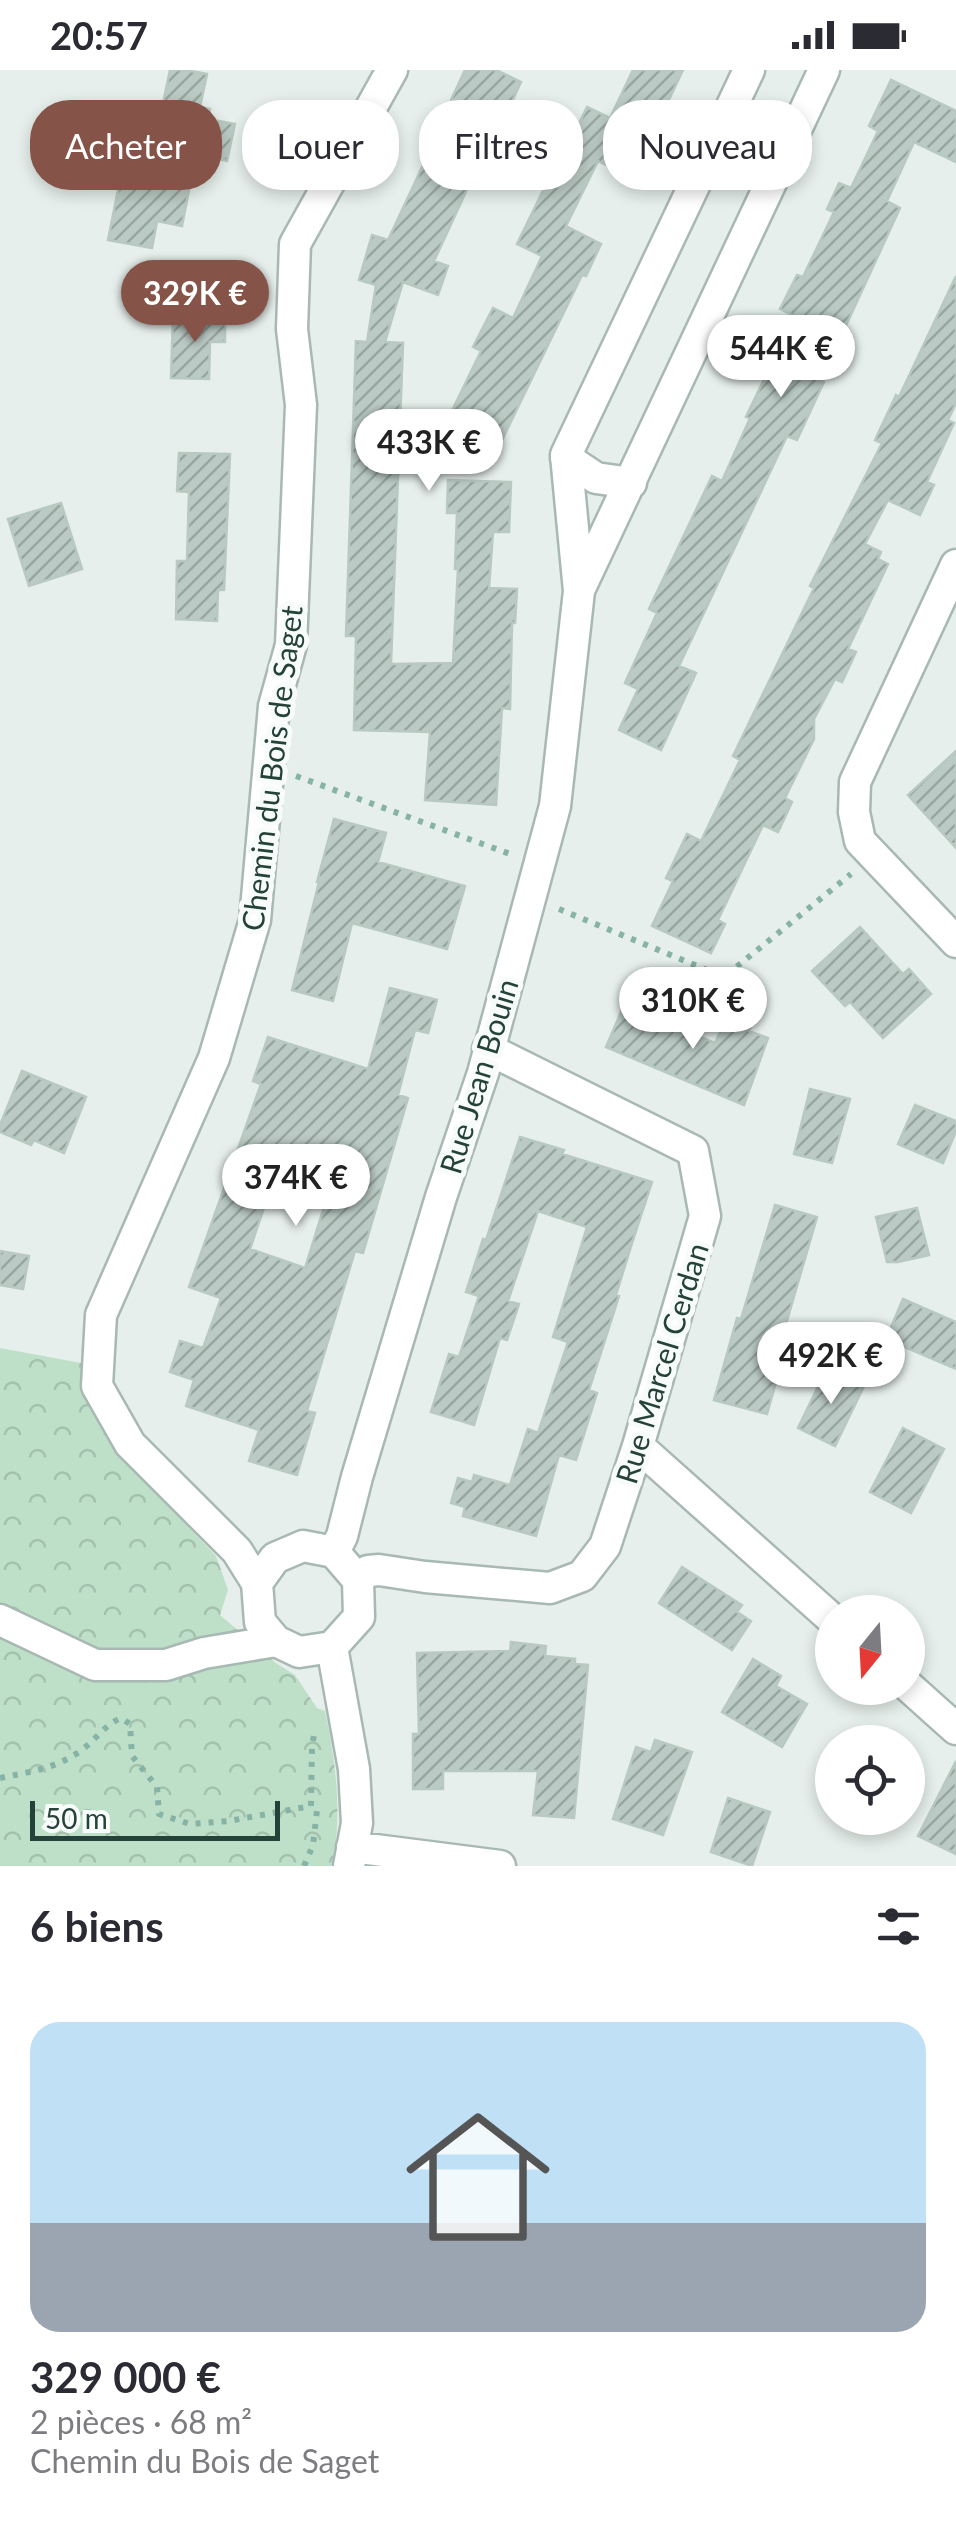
<!DOCTYPE html>
<html lang="fr">
<meta charset="utf-8">
<style>
body{margin:0;font-family:Lato,sans-serif;background:#f2f2f3;color:#2b2b33;height:100vh;display:flex;flex-direction:column;font-size:38px;white-space:nowrap}
*{box-sizing:border-box;margin:0}
p{font-size:32px;color:#7c7c81}
.icon{flex:none;width:55px;height:55px;fill:none;stroke:currentColor;stroke-width:2;stroke-linecap:round;stroke-linejoin:round}
.map{position:relative;height:1796px;overflow:hidden}
.panel{display:flex;flex-direction:column;background:#fff;flex:1}
.panel>*{flex:none}
.hud{position:absolute;left:30px;top:30px;width:898px;height:90px;display:flex;gap:20px}
.needle{width:65px;rotate:198deg}
.tools{position:absolute;left:815px;top:1525px;display:grid;gap:20px}
.tools a{display:grid;place-items:center;width:110px;height:110px;border-radius:50%;background:#fff;box-shadow:0 5px 15px #0003;font-size:50px}
.scale{position:absolute;left:30px;bottom:25px;width:250px;box-sizing:border-box;padding-left:10px;border:5px solid #24423a;border-top:0;font-size:28px;line-height:35px;white-space:nowrap;color:#24423a;-webkit-text-stroke:8px #f7fbf9;paint-order:stroke}
.price{position:absolute;translate:-50% -85px;padding:0 22px;border-radius:35px;background:#fff;color:#222;font-size:32px;line-height:65px;filter:drop-shadow(0 2px 5px #0008)}
.price::after{content:'';position:absolute;left:50%;top:60px;width:30px;height:22px;margin-left:-15px;background:inherit;clip-path:polygon(0 0,100% 0,50% 100%)}
.price.on{background:#855347;color:#fff}
ul{padding:0;list-style:none}
li{display:grid;align-content:center;gap:20px;height:530px;padding:0 30px}
li span{display:grid;place-items:center;height:310px;border-radius:30px;color:#555}
li>.icon{margin-inline-start:auto}
span .icon{width:180px;height:180px;fill:#fffc;stroke-width:1}
li b{font-size:42px}
h2{display:flex;justify-content:space-between;align-items:center;height:120px;padding:0 30px;font-size:42px}
.pill{padding:0 35px;border-radius:40px;background:#fff;box-shadow:0 5px 15px #0003;font-size:35px;line-height:90px}
.pill.on{background:#855347;color:#fff}
.status{display:flex;justify-content:space-between;align-items:center;height:70px;padding:0 50px;background:#fff;direction:ltr}
.status svg{height:28px;fill:currentColor}
.map>svg:first-child{display:block}
.forest{fill:url(#forest-crowns)}
.building{fill:url(#building-hatch);stroke:#b8c9c2;stroke-width:2.5;fill-rule:evenodd}
.lines{fill:none;stroke-linecap:round;stroke-linejoin:round}
.street-casing{stroke:#a8b8b2;stroke-width:35}
.path{stroke:#86b3a5;stroke-width:6;stroke-dasharray:5 8;stroke-linecap:butt}
.street{stroke:#fff;stroke-width:30}
.labels{text-anchor:middle;dominant-baseline:central;stroke-width:10;stroke-linejoin:round;paint-order:stroke}
.street-label{font-size:30px;fill:#24423a;stroke:#f7fbf9}
</style>
<div class="status"><b>20:57</b><svg viewBox="0 0 49 12"><path d="M0 12V9h3v3zM5 12V6h3v6zM10 12V3h3v9zM15 12V0h3v12zM26 1h20v11H26zM47 4h2v5h-2z"/></svg></div>
<div class="map">
<svg width="956" height="1796" viewBox="0 0 956 1796">
<defs>
<pattern id="forest-crowns" width="20" height="18" patternUnits="userSpaceOnUse" patternTransform="scale(2.5)"><rect width="20" height="18" fill="#bfe0c8"/><path d="M2 6a3 3 0 1 1 6 0M12 15a3 3 0 1 1 6 0" fill="none" stroke="#a4c1ad"/></pattern>
<pattern id="building-hatch" width="6" height="6" patternUnits="userSpaceOnUse" patternTransform="scale(2.5)"><rect width="6" height="6" fill="#bbcac4"/><path d="M-1 1l2-2M0 6l6-6M5 7l2-2" fill="none" stroke="#98a6a0"/></pattern>
</defs>
<rect width="100%" height="100%" fill="#e6efeb"/>
<path class="forest" d="M0 1278 81 1293 92 1340 120 1385 216 1486 228 1520 220 1545 276 1593 295 1605 317 1638 325 1641C335 1686 344 1751 331 1796H0Z"/>
<path class="building" d="M170 0H186L207 4 200 37 210 39 208 49 235 54 227 91 196 84 182 156 157 151 152 178 108 170 120 110 146 115Z
M465 0H496L521 12 498 62 494 61 434 191 448 196 438 225 403 212 385 272 403 273 391 594 453 593 458 499H455L457 443H447L448 410 511 412 509 462H493L489 518 517 519 515 553H512L510 639 502 638 496 735 425 730 430 662 354 660 356 566H346L356 271 367 272 376 215 359 210 372 165 388 170 453 31 451 30Z
M633 0H683L632 108 598 91 566 156 601 174 586 206 582 205 502 370 450 345 481 281 473 277 493 238 513 248 542 186 517 174 556 94 501 64 511 44 570 72 587 37 610 48Z
M891 10 956 41V92L914 72 887 131 900 138 821 310 824 312 797 370 787 366 679 596 696 603 661 680 619 660 638 619 625 613 657 543 649 539 712 406 722 411 750 348 746 347 794 246 780 239 797 205 803 207 834 142 827 139 839 113 851 118 878 61 869 56Z
M956 206V333L948 350 954 353 927 412 934 415 920 445 888 430 865 474 881 482 878 489 888 494 848 579 856 582 842 612 835 609 814 649V669L785 728 792 732 778 762 763 755 718 850 725 854 711 883 652 856 673 811 666 808 687 764 701 771 740 690 733 686 814 518 810 516 882 373 875 370 896 325 899 327Z
M173 246 225 247V272H210L209 309 171 308Z
M179 383 230 384 224 520H218L217 551 176 549 177 491H187L189 422 177 421Z
M61 433 82 499 29 516 8 449Z
M956 681V778L908 725Z
M334 749 386 763 378 792 465 816 447 879 352 853 333 931 292 920 319 812H317Z
M860 857 903 904 909 899 931 924 883 968 850 932 845 936 812 901Z
M390 918 437 930 428 963 415 960 398 1025 408 1028 363 1183 355 1181 307 1341 315 1343 297 1405 249 1391 259 1360 186 1336 194 1310 170 1302 180 1271 203 1278 221 1228 189 1217 261 1014 253 1011 268 967 368 999ZM275 1105 328 1124 305 1198 250 1179Z
M624 935 715 973 727 947 751 957 749 961 768 968 744 1035 606 977Z
M22 1001 86 1027 64 1083 34 1070 31 1075 0 1062V1055Z
M810 1019 850 1029 832 1093 794 1084Z
M915 1035 956 1051V1061L943 1093 898 1074Z
M520 1067 564 1080 562 1084 652 1112 632 1173 616 1225 619 1226 589 1320 597 1323 576 1390 559 1385 536 1466 463 1446 465 1437 451 1433 458 1408 472 1412 474 1405 510 1415 528 1359 538 1363 568 1272 553 1267 587 1157 538 1141 508 1231 519 1234 507 1270 500 1268 474 1355 431 1342 449 1284 459 1287 479 1226 466 1222 483 1169 486 1170Z
M775 1135 817 1147 784 1261 790 1263 767 1344 714 1330 737 1248 741 1249Z
M917 1138 929 1185 898 1192H887L876 1147Z
M0 1181 29 1186 23 1219 0 1215Z
M903 1229 956 1252V1299L886 1269Z
M827 1298 864 1316 835 1376 798 1358Z
M903 1358 944 1379 911 1443 870 1422Z
M682 1497 742 1535 737 1542 751 1551 732 1580 659 1533Z
M511 1572 546 1576 545 1586 575 1589V1594L588 1595 574 1748 533 1745 538 1701H443V1719H413V1664H419L417 1583 510 1581Z
M753 1589 781 1606 776 1616 807 1634 782 1677 722 1642Z
M655 1670 692 1682 663 1765 613 1749 636 1677 651 1682Z
M956 1691V1784L918 1766Z
M728 1728 770 1742 752 1796 711 1782Z"/>
<g class="lines">
<defs>
<path id="street" d="M566 388 596 408 631 413
M956 495 855 712 854 742 860 771 956 872
M580 518 824 0
M638 1376 832 1549
M334 1482 342 1466 357 1407 441 1127 483 1003 555 736 579 521 566 385 749 0
M358 1510 368 1501 379 1500 425 1507 550 1518 582 1506 605 1476 638 1376 705 1146 693 1081 488 979
M257 1513 237 1481 130 1374 97 1316 101 1245 214 988 255 850 274 636 291 575 301 335 292 259 295 174 392 0
M0 1550 95 1595H166L204 1583 276 1571 299 1582 332 1577 359 1547 358 1510 334 1482 303 1476 275 1488 257 1513 260 1552 276 1571
M332 1577 354 1699 357 1753 349 1796
M908 1616 956 1659
M352 1777 500 1796"/>
</defs>
<use href="#street" class="street-casing"/>
<path class="path" d="M296 706 510 784
M559 839 724 907 851 804
M0 1708C30 1702 58 1698 83 1679 97 1668 105 1655 121 1648L130 1654 132 1686 157 1717 159 1744 190 1754 229 1751 311 1736 312 1674 315 1662
M304 1796 313 1775 317 1740 311 1736"/>
<use href="#street" class="street"/>
</g>
<g class="labels">
<g class="street-label">
<text transform="translate(271 698) rotate(-83)">Chemin du Bois de Saget</text>
<text transform="translate(478 1006) rotate(-73)">Rue Jean Bouin</text>
<text transform="translate(661 1293) rotate(-73)">Rue Marcel Cerdan</text>
</g>
</g>
</svg>
<div class="tools">
<a><svg class="needle" viewBox="-14 -14 28 28"><path d="M0-13l5 13h-10z" fill="#e53935"/><path d="M0 13l5-13h-10z" fill="#7c7c81"/></svg></a>
<a><svg class="icon" aria-label="locate" viewBox="0 0 24 24"><circle cx="12" cy="12" r="6"/><path d="M12 2v4M12 18v4M2 12h4M18 12h4"/></svg></a>
</div>
<div class="scale">50 m</div>
<b class="price on" style="left:195px;top:275px">329K €</b>
<b class="price" style="left:781px;top:330px">544K €</b>
<b class="price" style="left:429px;top:424px">433K €</b>
<b class="price" style="left:693px;top:982px">310K €</b>
<b class="price" style="left:296px;top:1159px">374K €</b>
<b class="price" style="left:831px;top:1337px">492K €</b>
<div class="hud">
<a class="pill on">Acheter</a>
<a class="pill">Louer</a>
<a class="pill">Filtres</a>
<a class="pill">Nouveau</a>
</div>
</div>
<section class="panel">
<h2>6 biens<svg class="icon" aria-label="filters" viewBox="0 0 24 24"><path d="M4 7h16M4 17h16"/><circle cx="9" cy="7" r="2"/><circle cx="15" cy="17" r="2"/></svg></h2>
<ul>
<li><span style="background:linear-gradient(#bfe0f5 65%,#9aa5b1 0)"><svg class="icon" aria-label="home" viewBox="0 0 24 24"><path d="M3 11l9-7 9 7M6 9v11h12V9"/></svg></span><div><b>329 000 €</b><p>2 pièces · 68 m²</p><p>Chemin du Bois de Saget</p></div></li>
</ul>
</section>
